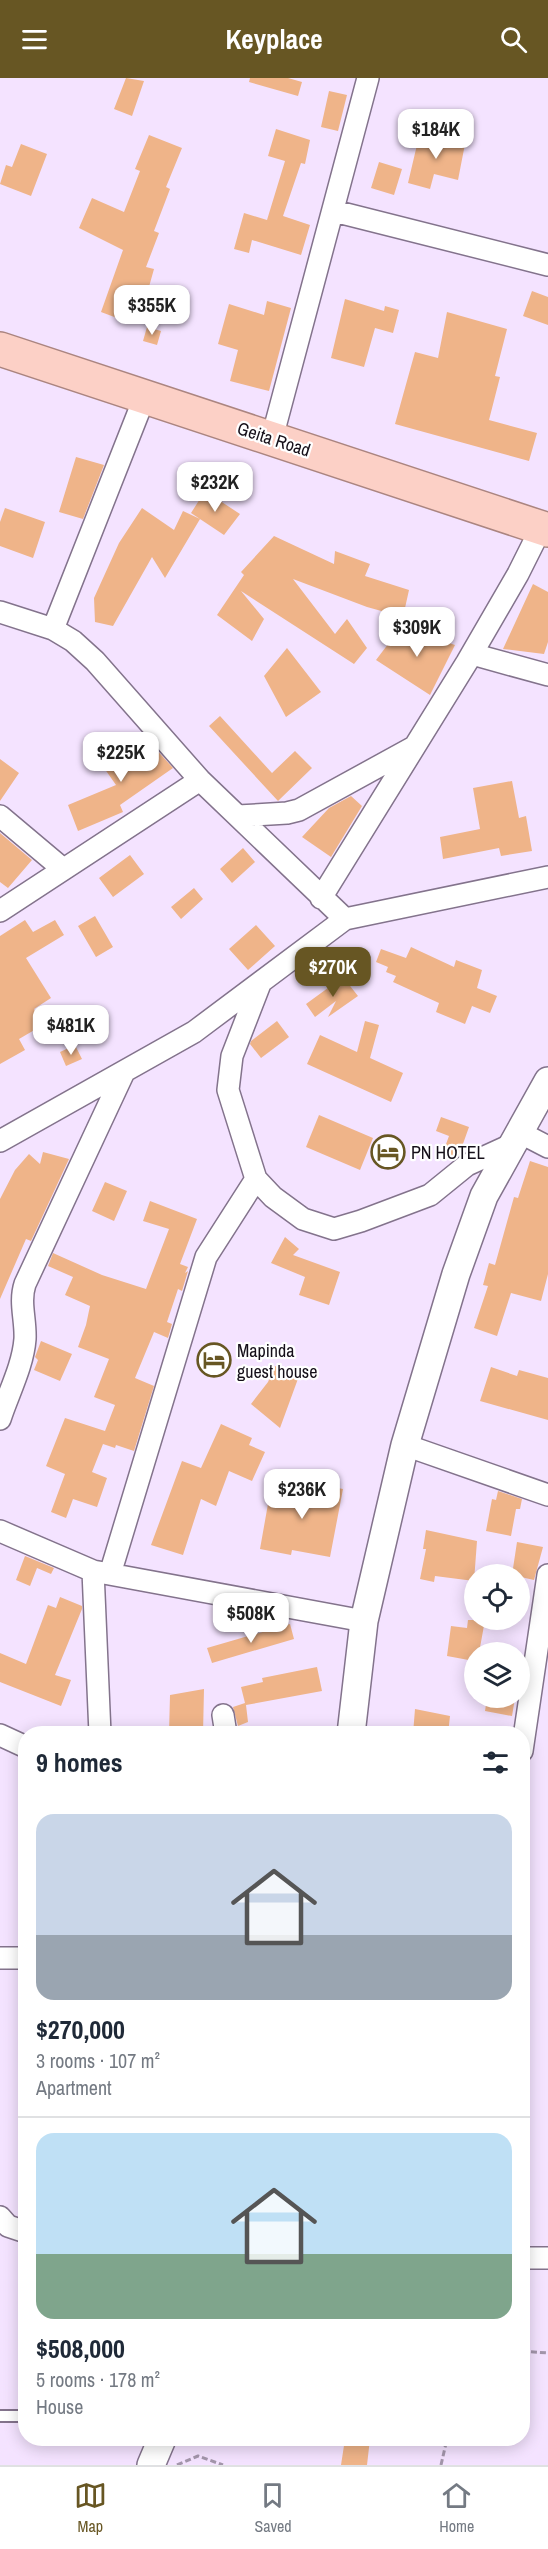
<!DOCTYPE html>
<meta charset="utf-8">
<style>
body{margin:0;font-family:"Archivo Narrow",sans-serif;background:#f6f6f7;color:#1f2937;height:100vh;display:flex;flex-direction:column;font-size:22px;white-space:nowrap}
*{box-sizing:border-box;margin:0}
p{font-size:20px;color:#747a83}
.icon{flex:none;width:33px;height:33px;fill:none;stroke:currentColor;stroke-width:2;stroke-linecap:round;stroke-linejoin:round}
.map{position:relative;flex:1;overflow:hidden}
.side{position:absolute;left:18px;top:1648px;width:512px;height:720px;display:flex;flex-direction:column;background:#fff;border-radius:24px;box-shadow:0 3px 15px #0003}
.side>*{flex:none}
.fabs{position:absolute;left:464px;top:1486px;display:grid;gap:12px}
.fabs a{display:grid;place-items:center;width:66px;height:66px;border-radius:50%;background:#fff;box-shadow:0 3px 15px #0003;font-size:30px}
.price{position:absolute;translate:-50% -51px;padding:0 14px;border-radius:12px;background:#fff;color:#222;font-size:20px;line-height:39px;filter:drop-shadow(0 2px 3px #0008)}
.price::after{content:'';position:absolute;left:50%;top:36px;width:18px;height:14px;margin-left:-9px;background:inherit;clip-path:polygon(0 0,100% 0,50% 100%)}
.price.selected{background:#675623;color:#fff}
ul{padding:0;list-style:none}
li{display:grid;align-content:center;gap:12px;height:318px;padding:0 18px}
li+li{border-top:2px solid #e0e1e3}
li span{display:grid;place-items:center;height:186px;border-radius:18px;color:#555}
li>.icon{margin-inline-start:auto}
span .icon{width:108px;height:108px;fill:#fffc;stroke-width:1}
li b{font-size:26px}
h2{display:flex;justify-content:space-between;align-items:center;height:72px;padding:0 18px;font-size:26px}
header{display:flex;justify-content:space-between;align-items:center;height:78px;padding:0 18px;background:#675623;color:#fff;font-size:27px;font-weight:700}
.tab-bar{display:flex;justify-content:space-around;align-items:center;height:84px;border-top:2px solid #e0e1e3;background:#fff;font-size:16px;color:#747a83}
.tab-bar a{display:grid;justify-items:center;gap:3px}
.tab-bar .selected{color:#675623}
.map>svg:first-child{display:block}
.building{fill:#efb489}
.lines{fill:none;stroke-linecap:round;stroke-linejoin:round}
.service-casing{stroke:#83738c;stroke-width:14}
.minor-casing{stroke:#83738c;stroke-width:24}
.tertiary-casing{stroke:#83738c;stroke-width:30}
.trunk-casing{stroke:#ab8580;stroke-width:36}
.path{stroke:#a396ab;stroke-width:3;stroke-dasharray:6 3;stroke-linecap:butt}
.service{stroke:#fff;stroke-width:10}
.minor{stroke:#fff;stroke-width:21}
.tertiary{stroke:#fff;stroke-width:27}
.trunk{stroke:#fcd0c6;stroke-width:33}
.labels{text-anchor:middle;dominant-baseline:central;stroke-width:4.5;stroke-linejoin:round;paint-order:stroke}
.street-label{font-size:18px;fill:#150f19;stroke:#fff}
.poi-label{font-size:18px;fill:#150f19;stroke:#fff;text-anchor:start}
</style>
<header><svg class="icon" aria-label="menu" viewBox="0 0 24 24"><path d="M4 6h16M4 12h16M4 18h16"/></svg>Keyplace<svg class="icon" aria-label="search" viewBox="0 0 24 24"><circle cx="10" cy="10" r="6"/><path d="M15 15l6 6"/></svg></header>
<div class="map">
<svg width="548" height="2387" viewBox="0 0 548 2387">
<rect width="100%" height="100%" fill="#f4e3ff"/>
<path class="building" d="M126 0 144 3 132 38 114 31Z
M250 0H288L302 4 298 18 249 4Z
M329 13 347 17 338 53 321 49Z
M276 51 310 62 305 86 301 85 283 138 310 147 301 177 252 162 249 175 234 171 244 135 267 142 285 83 268 78Z
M420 54 465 66 458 102 434 96 430 111 408 105Z
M149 57 182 70 166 109 170 111 154 153 159 155 146 189 154 191 140 241 119 235 117 240 101 234 123 172 79 150 92 120 124 134 140 93 135 91Z
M21 66 47 76 31 118 0 106 6 87 12 89Z
M379 84 402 91 394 117 371 110Z
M532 213 548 219V247L523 238Z
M345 221 384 233 385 228 399 232 393 255 375 250 364 289 331 280Z
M267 223 291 230 269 313 230 303 238 272 218 266 229 226 264 237Z
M447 234 507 251 495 298 500 299 489 342 537 355 529 383 395 346 415 274 438 280Z
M147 249 161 253 157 267 143 263Z
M76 379 104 387 83 441 59 434Z
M205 413 240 436 224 457 191 435Z
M5 430 45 444 33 480 0 468V444Z
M142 430 174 452 183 433 200 441 165 500 152 479 113 548 95 544 94 520 119 465Z
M274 458 334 486 335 473 370 486 365 498 409 512 403 539 367 529 293 501 335 556 347 541 367 570 354 586 241 513 264 541 252 563 217 537 244 497 241 494Z
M533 506 548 514V564L544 576 503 571Z
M401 549 455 567 430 617 376 582Z
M287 570 321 614 286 639 264 598Z
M220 638 272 695 295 673 312 690 278 723 209 648Z
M145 659 173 690 120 727 123 734 78 753 68 727 116 707 102 687 130 667 133 670Z
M0 681 19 695 0 723Z
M512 703 519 740 526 738 532 773 501 778 499 770 443 781 440 759 480 751 473 710Z
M351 718 362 728 331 779 302 759 329 730Z
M0 755 32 782 8 810 0 804Z
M243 770 255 784 232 805 220 791Z
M130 777 144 796 113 819 99 800Z
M194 810 203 821 181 841 171 829Z
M95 838 113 869 96 879 78 848Z
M25 842 33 854 55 842 64 857 26 880 51 920 34 931 43 947 19 961 25 972 0 986V858Z
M256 847 275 868 248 892 229 871Z
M411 869 454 889 456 882 482 892 477 910 497 918 490 935 472 928 465 946 436 934 439 925 393 904 396 898 386 894 388 889 376 884 381 871 406 880Z
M343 899 358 918 328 939 336 923 315 939 306 926Z
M277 943 289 959 261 980 250 966 251 963Z
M365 943 379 947 370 980 403 995 391 1024 307 986 320 957 357 974Z
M75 967 82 981 66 988 60 974Z
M319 1037 373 1060 360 1092 306 1069Z
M441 1039 469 1049 459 1077 454 1082 442 1077 449 1058 436 1053Z
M43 1074 69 1081 31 1163 26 1161 0 1221V1121L15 1092 29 1076 40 1086Z
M530 1083 548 1089V1196L541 1223 511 1215 497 1258 474 1250 488 1208 483 1207 489 1185 495 1187 514 1119 518 1120Z
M105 1104 127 1113 114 1143 92 1133Z
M150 1123 197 1141 180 1186 188 1189 185 1195 188 1193 182 1213 178 1211 167 1244 172 1246 168 1260 154 1254 135 1300 154 1308 134 1373 116 1367 115 1370 103 1366 92 1394 107 1400 97 1429 73 1421 66 1440 51 1434 65 1396 46 1388 65 1340 105 1353 115 1327 94 1319 109 1281 78 1269 86 1247 90 1228 65 1217 73 1199 48 1188 53 1175 102 1197 146 1211 169 1151 143 1143Z
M285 1159 299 1171 293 1177 340 1194 329 1227 299 1217 305 1199 271 1185Z
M41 1263 72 1276 60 1303 34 1292 38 1282 35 1279Z
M275 1288 299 1298 280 1350 251 1326 268 1304Z
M491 1289 517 1298 519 1292 548 1300V1342L480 1323Z
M221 1346 252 1360 249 1367 265 1374 252 1403 229 1393 216 1428 201 1421 183 1477 151 1467 182 1383 201 1390Z
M301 1403 343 1411 330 1479 292 1472 291 1477 260 1471 271 1409 293 1417 295 1408 300 1409Z
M498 1413 522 1421 520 1431H516L511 1458 486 1453 492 1421 496 1422Z
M426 1452 477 1463 474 1503 435 1498 434 1504 420 1501 426 1471H423Z
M517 1464 543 1469 534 1502 512 1497Z
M25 1478 54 1490 51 1496 37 1490 30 1508 16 1502Z
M60 1519 82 1528V1531L55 1597 71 1602 61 1628 0 1604V1575L26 1586 48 1527 56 1530Z
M468 1542H485L479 1575H474V1583L447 1578 451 1548 467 1550Z
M290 1546 294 1561 212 1585 207 1570Z
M317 1589 322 1613 246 1627 248 1644 238 1648 233 1629 245 1625 241 1609 263 1604 262 1600Z
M204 1611 203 1656H169L170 1617Z
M487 1620H515L512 1638 485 1633Z
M415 1631 450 1638 448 1656H413Z
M345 2361H370L367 2387H341Z"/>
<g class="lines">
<defs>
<path id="service" d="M0 2338H26"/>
<path id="minor" d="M334 133 548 187
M272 360 368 0
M0 534 53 551 73 563 95 583 200 702 345 841
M53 551 145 318
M472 576 548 597
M0 738 63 791
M238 738 287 735 299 732 412 670
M321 820 467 584 518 496 541 450
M0 833 200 702
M260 906 232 978 228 1012 256 1101 273 1119 303 1141 334 1151 361 1143 430 1117 467 1087 513 1066
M519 1054 548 1069
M0 1063 194 954 345 841 548 799
M0 1341C8 1316 23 1288 25 1261 26 1242 19 1224 25 1206L124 994
M405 1367 548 1417
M0 1453 93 1493 364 1543
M93 1493 100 1656
M110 1496 206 1179 256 1101
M223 1637 226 1656
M0 1657 26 1669
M522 1673 548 1497
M0 1880H26
M0 2139 8 2148 26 2154
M522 2180H548"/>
<path id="tertiary" d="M351 1656 364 1543 405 1367 456 1196 484 1118 548 1003
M151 2387 162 2361"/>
<path id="trunk" d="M0 271 548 452"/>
</defs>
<use href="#service" class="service-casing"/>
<use href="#minor" class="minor-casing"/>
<use href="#tertiary" class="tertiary-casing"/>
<use href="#trunk" class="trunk-casing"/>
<path class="path" d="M522 2273 548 2275
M177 2387 198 2378 223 2387
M441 2387 447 2361"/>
<use href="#service" class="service"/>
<use href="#minor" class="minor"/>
<use href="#tertiary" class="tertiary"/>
<use href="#trunk" class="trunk"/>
</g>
<defs>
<symbol id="hotel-ring" viewBox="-11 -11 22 22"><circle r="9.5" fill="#fff" stroke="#675623" stroke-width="1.5"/><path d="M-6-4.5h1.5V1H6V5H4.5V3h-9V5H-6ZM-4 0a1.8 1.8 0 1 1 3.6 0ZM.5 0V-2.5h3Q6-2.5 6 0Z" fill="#675623"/></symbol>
</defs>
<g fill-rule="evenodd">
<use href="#hotel-ring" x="369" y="1055" width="38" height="38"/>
<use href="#hotel-ring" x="195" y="1263" width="38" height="38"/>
</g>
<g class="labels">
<g class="street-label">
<text transform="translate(274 361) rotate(18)">Geita Road</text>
</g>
<g class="poi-label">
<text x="411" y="1074">PN HOTEL</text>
<text x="237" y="1272">Mapinda<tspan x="237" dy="21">guest house</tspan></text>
</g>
</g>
</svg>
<div class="fabs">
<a><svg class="icon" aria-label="locate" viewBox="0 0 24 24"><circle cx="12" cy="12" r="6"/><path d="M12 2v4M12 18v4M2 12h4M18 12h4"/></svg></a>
<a><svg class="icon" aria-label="layers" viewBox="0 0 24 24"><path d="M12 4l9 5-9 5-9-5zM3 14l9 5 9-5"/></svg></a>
</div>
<b class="price" style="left:436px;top:82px">$184K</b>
<b class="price" style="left:152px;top:258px">$355K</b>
<b class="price" style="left:215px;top:435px">$232K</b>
<b class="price" style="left:417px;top:580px">$309K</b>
<b class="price" style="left:121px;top:705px">$225K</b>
<b class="price selected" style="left:333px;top:920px">$270K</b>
<b class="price" style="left:71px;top:978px">$481K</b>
<b class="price" style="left:302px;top:1442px">$236K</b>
<b class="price" style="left:251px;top:1566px">$508K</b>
<section class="side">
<h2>9 homes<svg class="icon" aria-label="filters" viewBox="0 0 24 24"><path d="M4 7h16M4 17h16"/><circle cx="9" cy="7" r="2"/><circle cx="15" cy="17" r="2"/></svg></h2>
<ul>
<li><span style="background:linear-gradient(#c9d6e8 65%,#9aa5b1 0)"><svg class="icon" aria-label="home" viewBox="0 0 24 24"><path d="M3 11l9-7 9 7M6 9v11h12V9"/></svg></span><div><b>$270,000</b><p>3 rooms · 107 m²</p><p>Apartment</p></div></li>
<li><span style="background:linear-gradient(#bfe0f5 65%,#7fa58c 0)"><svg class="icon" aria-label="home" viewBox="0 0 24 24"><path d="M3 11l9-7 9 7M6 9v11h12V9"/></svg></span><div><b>$508,000</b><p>5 rooms · 178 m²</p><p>House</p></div></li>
</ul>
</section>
</div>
<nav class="tab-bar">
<a class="selected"><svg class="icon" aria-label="map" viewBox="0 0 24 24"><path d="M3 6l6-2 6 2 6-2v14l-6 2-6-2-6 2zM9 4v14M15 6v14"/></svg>Map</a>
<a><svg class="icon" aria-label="saved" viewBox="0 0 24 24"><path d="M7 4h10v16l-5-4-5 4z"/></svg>Saved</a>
<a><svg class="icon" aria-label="home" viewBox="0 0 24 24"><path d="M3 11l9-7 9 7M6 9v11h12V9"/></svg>Home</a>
</nav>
